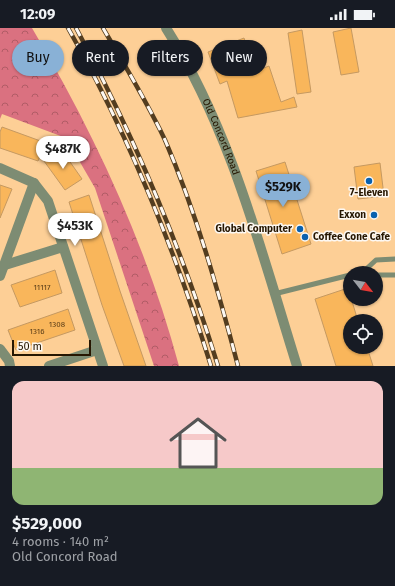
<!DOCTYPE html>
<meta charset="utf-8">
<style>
body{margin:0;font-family:"Fira Sans",sans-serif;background:#20242c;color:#f1f3f6;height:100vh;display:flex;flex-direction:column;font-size:15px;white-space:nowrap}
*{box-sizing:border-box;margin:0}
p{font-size:13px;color:#9ea1a6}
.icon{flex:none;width:22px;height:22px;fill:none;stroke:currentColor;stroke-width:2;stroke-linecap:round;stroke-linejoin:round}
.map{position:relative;height:338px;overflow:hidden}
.sheet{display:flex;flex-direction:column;background:#171b24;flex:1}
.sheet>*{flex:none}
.guide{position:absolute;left:12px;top:12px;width:371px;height:36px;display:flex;gap:8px}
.needle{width:26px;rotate:121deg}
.tools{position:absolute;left:343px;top:238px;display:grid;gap:8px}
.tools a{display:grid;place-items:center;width:40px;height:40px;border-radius:50%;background:#171b24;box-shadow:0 1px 3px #0004;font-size:20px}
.scale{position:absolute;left:12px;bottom:10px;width:79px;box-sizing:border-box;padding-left:4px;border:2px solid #261601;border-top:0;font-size:11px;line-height:14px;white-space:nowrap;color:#261601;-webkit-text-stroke:3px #fdf8f2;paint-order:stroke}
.price{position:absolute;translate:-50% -34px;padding:0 9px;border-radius:14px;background:#fff;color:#222;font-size:13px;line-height:26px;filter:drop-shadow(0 1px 2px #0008)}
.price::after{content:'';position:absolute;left:50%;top:24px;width:12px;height:9px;margin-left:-6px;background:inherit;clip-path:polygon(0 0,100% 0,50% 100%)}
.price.selected{background:#89b1d6;color:#111}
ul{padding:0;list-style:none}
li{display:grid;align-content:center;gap:8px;height:212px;padding:0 12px}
li span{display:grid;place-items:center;height:124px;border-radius:12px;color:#555}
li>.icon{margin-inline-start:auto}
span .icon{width:72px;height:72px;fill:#fffc;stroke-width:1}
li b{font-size:17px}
.chip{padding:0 14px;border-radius:18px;background:#171b24;box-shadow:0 1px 3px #0004;font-size:14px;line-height:36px}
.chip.selected{background:#89b1d6;color:#111}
.status{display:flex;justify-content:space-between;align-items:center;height:28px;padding:0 20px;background:#171b24;direction:ltr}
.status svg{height:11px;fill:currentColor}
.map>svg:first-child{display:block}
.forest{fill:url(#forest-crowns)}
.building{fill:#f9b65b;stroke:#c59961}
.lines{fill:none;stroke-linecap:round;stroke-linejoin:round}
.service{stroke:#7d8c73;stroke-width:5}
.minor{stroke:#7d8c73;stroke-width:10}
.rail-casing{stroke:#533d20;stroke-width:4.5}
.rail{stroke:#fdf8f2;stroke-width:3;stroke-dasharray:9;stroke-linecap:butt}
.poi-dot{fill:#0961af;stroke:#fdf8f2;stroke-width:1.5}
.labels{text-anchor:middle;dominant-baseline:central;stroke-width:3;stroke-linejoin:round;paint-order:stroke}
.number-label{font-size:8px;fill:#5b3e18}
.street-label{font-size:10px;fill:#261601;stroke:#fdf8f2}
.poi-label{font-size:10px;font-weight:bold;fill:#261601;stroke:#fdf8f2;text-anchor:end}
</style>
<div class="status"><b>12:09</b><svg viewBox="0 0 49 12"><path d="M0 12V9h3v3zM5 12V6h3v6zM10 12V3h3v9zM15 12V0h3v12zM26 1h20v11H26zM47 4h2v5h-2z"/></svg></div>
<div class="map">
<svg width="395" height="338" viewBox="0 0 395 338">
<defs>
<pattern id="forest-crowns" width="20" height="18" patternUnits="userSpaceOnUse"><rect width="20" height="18" fill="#da7180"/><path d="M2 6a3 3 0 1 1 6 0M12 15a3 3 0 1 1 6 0" fill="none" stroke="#b15c66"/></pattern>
</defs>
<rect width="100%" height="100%" fill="#fdcf96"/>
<path class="forest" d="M0 0H32C95 106 147 219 179 338H154L95 160 66 110 2 86 0 91Z"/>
<path class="building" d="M351 0 359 44 341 47 333 4Z
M302 2 311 64 297 66 288 5Z
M244 10 256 43 269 38 281 74 294 69 297 79 238 90 227 53 220 56 208 24Z
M2 99 46 115 38 133 0 120V104Z
M61 121 82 151 65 162 44 133Z
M285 134 311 216 282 226 256 143Z
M380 135 384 168 358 171 354 139Z
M0 157 12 161 0 190Z
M89 167 120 263 146 338H124L102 277 69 174Z
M55 242 62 265 20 279 11 257Z
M348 260 358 293H350V319H367L373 338H336L315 271Z
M68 281 75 302 16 322 8 302Z"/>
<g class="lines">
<path class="service" d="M358 245 363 244 376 232 395 231
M376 247H395
M274 266 350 247"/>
<g class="minor">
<path id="s1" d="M166 0C231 102 261 223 297 338"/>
<path d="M0 140 34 155 48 173 103 338"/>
<path d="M5 237 63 219"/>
<path d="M0 248 34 155"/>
<path d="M0 321 9 333 10 338"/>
<path d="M49 338 97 322"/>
</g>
<defs>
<path id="rail" d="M68 0C128 106 175 222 211 338
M76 0C134 108 182 221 218 338
M103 0C124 36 147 74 165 112 196 184 218 262 238 338"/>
</defs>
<use href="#rail" class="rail-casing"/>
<use href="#rail" class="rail"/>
</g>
<g class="poi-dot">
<circle cx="369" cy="153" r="4"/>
<circle cx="374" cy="187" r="4"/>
<circle cx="300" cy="201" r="4"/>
<circle cx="305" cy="209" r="4"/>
</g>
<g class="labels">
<g class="number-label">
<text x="42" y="259">11117</text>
<text x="57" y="296">1308</text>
<text x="37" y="303">1316</text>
</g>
<g class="street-label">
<text stroke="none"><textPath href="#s1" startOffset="122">Old Concord Road</textPath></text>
</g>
<g class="poi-label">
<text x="369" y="165" text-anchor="middle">7-Eleven</text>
<text x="366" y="187">Exxon</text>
<text x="292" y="201">Global Computer</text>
<text x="313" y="209" text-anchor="start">Coffee Cone Cafe</text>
</g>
</g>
</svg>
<div class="tools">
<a><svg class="needle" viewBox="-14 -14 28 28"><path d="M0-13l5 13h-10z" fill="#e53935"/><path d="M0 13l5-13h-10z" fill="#9ea1a6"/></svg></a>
<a><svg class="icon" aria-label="locate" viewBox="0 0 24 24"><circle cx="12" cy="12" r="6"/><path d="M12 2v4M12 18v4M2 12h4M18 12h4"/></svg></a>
</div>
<div class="scale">50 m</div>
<b class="price" style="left:63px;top:142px">$487K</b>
<b class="price selected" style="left:283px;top:180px">$529K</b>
<b class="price" style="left:75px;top:219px">$453K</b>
<div class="guide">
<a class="chip selected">Buy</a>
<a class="chip">Rent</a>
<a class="chip">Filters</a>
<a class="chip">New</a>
</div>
</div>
<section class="sheet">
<ul>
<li><span style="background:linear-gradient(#f6c9c9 70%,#8fb573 0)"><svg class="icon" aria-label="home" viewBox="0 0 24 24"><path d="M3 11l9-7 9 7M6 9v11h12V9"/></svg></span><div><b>$529,000</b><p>4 rooms · 140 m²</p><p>Old Concord Road</p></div></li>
</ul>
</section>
